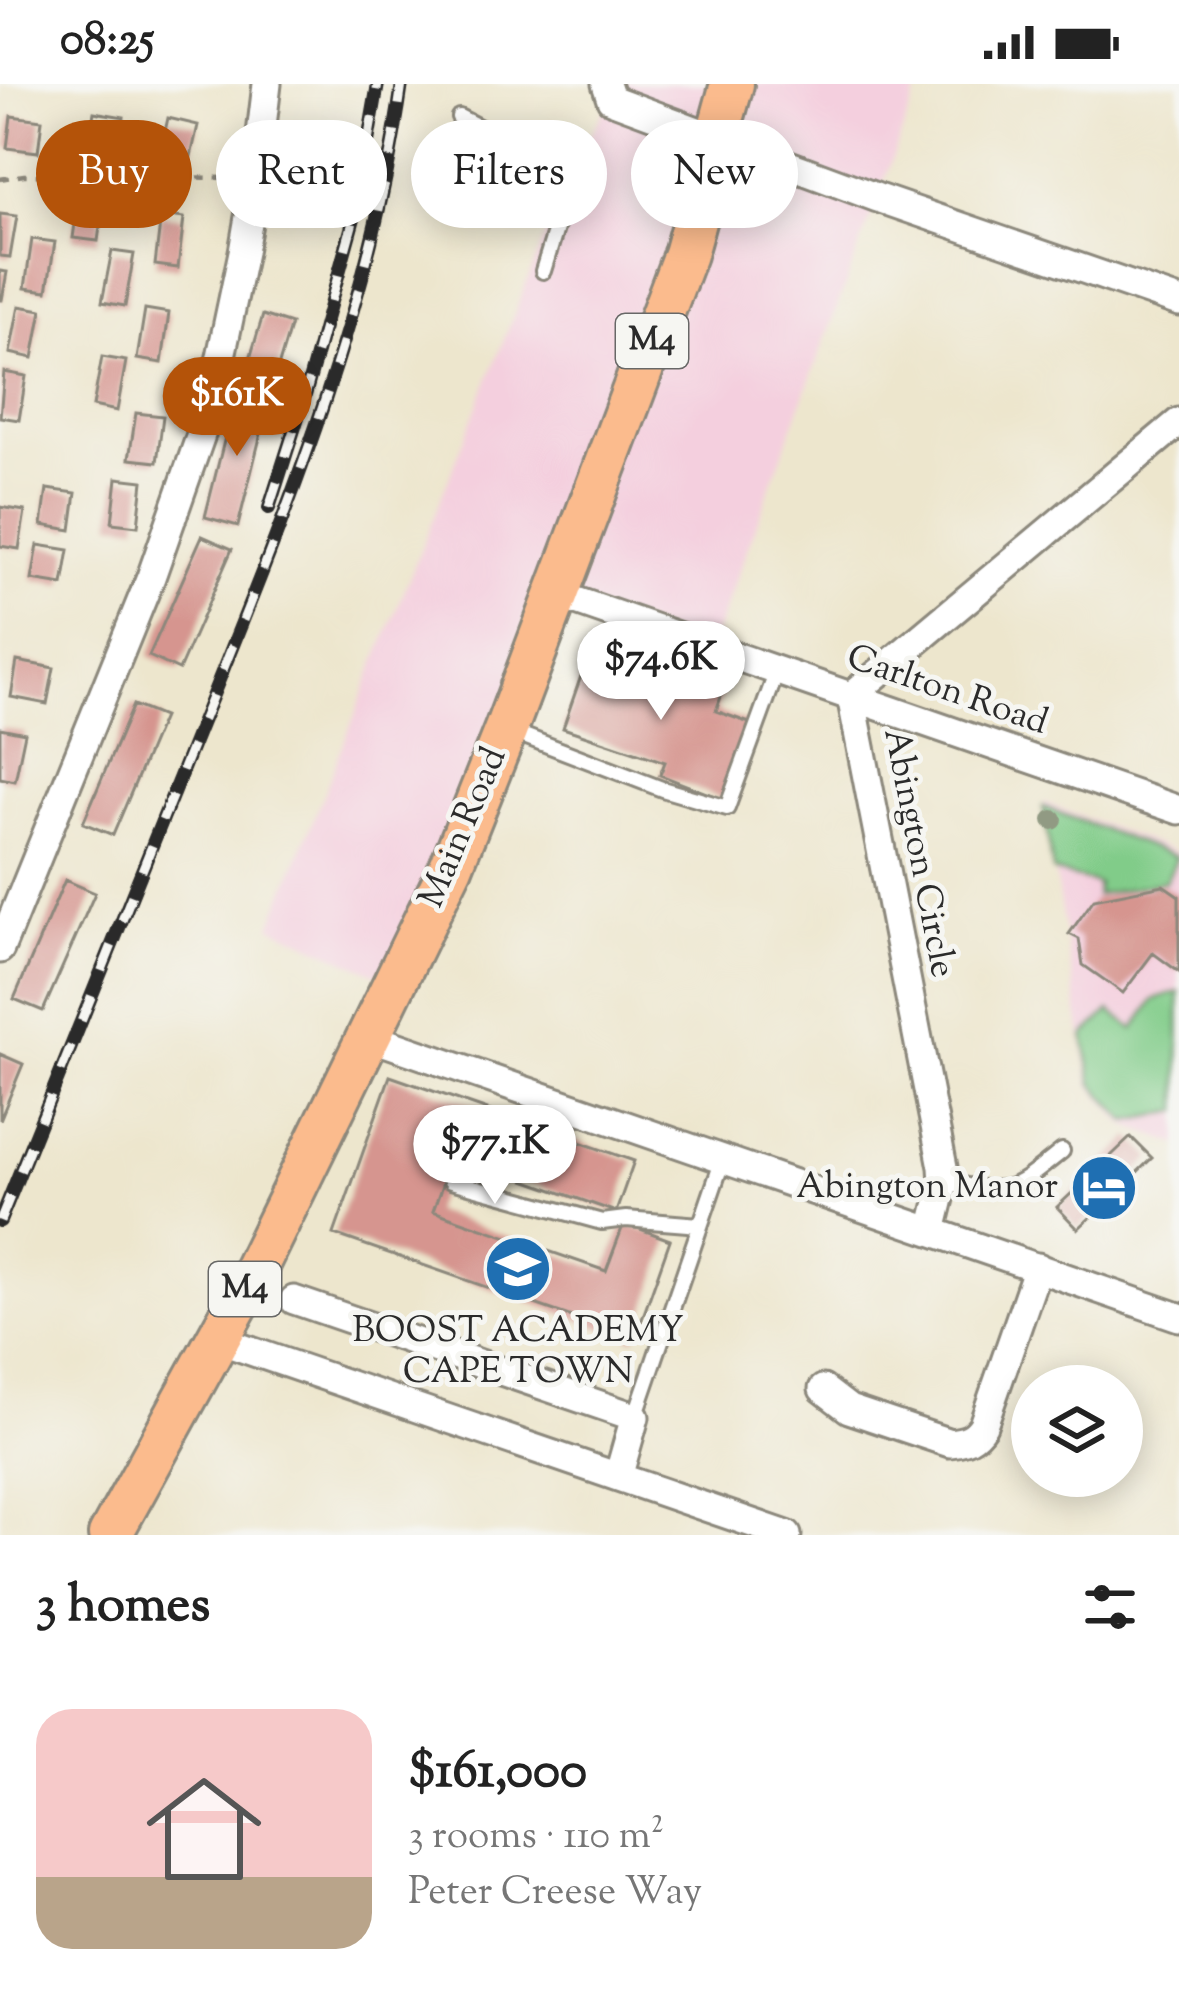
<!DOCTYPE html>
<meta charset="utf-8">
<style>
body{margin:0;font-family:"Sorts Mill Goudy",serif;background:#f2f2f2;color:#222;height:100vh;display:flex;flex-direction:column;font-size:45px;white-space:nowrap}
*{box-sizing:border-box;margin:0}
p{font-size:39px;color:#767676}
.icon{flex:none;width:66px;height:66px;fill:none;stroke:currentColor;stroke-width:2;stroke-linecap:round;stroke-linejoin:round}
.map{position:relative;height:1451px;overflow:hidden}
.panel{display:flex;flex-direction:column;background:#fff;flex:1}
.panel>*{flex:none}
.banner{position:absolute;left:36px;top:36px;width:1107px;height:108px;display:flex;gap:24px}
.controls{position:absolute;left:1011px;top:1281px;display:grid;gap:24px}
.controls a{display:grid;place-items:center;width:132px;height:132px;border-radius:50%;background:#fff;box-shadow:0 6px 30px #0003;font-size:60px}
.price{position:absolute;translate:-50% -102px;padding:0 27px;border-radius:42px;background:#fff;color:#222;font-size:39px;line-height:78px;filter:drop-shadow(0 3px 6px #0008)}
.price::after{content:'';position:absolute;left:50%;top:72px;width:36px;height:27px;margin-left:-18px;background:inherit;clip-path:polygon(0 0,100% 0,50% 100%)}
.price.selected{background:#b45309;color:#fff}
ul{padding:0;list-style:none}
li{display:flex;align-items:center;gap:36px;height:300px;padding:0 36px}
li+li{border-top:3px solid #e0e0e0}
li span{display:grid;place-items:center;flex:none;width:336px;height:240px;border-radius:36px;color:#555}
li>.icon{margin-inline-start:auto}
span .icon{width:144px;height:144px;fill:#fffc;stroke-width:1}
li b{font-size:51px}
h2{display:flex;justify-content:space-between;align-items:center;height:144px;padding:0 36px;font-size:51px}
.pill{padding:0 42px;border-radius:54px;background:#fff;box-shadow:0 6px 30px #0003;font-size:42px;line-height:108px}
.pill.selected{background:#b45309;color:#fff}
.status{display:flex;justify-content:space-between;align-items:center;height:84px;padding:0 60px;background:#fff;direction:ltr}
.status svg{height:33px;fill:currentColor}
.map>svg:first-child{display:block}
.built{fill:#f4cfde}
.green{fill:#81cc89;stroke:#567c5a;stroke-width:3}
.building{fill:#d6958f}
.lines{fill:none;stroke-linecap:round;stroke-linejoin:round}
.lane-casing{stroke:#8c887c;stroke-width:20}
.street-casing{stroke:#8c887c;stroke-width:33}
.primary-casing{stroke:#8c887c;stroke-width:48}
.path{stroke:#8c887c;stroke-width:4.5;stroke-dasharray:9 9;stroke-linecap:butt}
.lane{stroke:#fff;stroke-width:14}
.street{stroke:#fff;stroke-width:27}
.primary{stroke:#fbbb8d;stroke-width:42}
.rail-casing{stroke:#2b2b2b;stroke-width:14}
.rail{stroke:#f6f6f2;stroke-width:9;stroke-dasharray:27;stroke-linecap:butt}
.tree{fill:#919a83}
.labels{text-anchor:middle;dominant-baseline:central;stroke-width:10;stroke-linejoin:round;paint-order:stroke}
.shield{fill:#f6f6f2;stroke:#686867;stroke-width:3}
.shield-label{font-size:33px;font-weight:bold;fill:#2b2b2b}
.street-label{font-size:36px;fill:#2b2b2b;stroke:#f6f6f2}
.poi-label{font-size:36px;fill:#2b2b2b;stroke:#f6f6f2;text-anchor:end}
</style>
<div class="status"><b>08:25</b><svg viewBox="0 0 49 12"><path d="M0 12V9h3v3zM5 12V6h3v6zM10 12V3h3v9zM15 12V0h3v12zM26 1h20v11H26zM47 4h2v5h-2z"/></svg></div>
<div class="map">
<svg width="1179" height="1451" viewBox="0 0 1179 1451">
<rect width="100%" height="100%" fill="#f6f6f2"/>
<filter id="ink" filterUnits="userSpaceOnUse"><feTurbulence type="fractalNoise" baseFrequency=".00833" numOctaves="2"/><feDisplacementMap in="SourceGraphic" scale="24" xChannelSelector="R" yChannelSelector="G"/><feConvolveMatrix kernelMatrix="1 2 1 2 8 2 1 2 1" color-interpolation-filters="sRGB"/></filter>
<filter id="wash" filterUnits="userSpaceOnUse"><feTurbulence type="fractalNoise" baseFrequency=".004" numOctaves="4" result="noise"/><feDisplacementMap in="SourceGraphic" scale="48" xChannelSelector="R" yChannelSelector="G"/><feGaussianBlur stdDeviation="2.7" result="paint"/><feColorMatrix in="noise" values="0 0 0 0 0 0 0 0 0 0 0 0 0 0 0 0 0 1.4 0 .05"/><feComposite in="paint" operator="in"/></filter>
<g filter="url(#wash)">
<rect width="100%" height="100%" fill="#ede6cd"/>
<path class="built" d="M606 0H920L711 562 556 510 396 899 271 842 576 74 611 15Z
M1043 718 1179 769V1061L1125 1041 1090 1001Z"/>
<path class="green" d="M1043 723 1177 773 1166 797 1096 811 1098 800 1053 787Z
M1179 908V1027L1127 1037 1093 1000 1084 952 1110 927 1134 945 1154 916Z"/>
<g id="blocks">
<path class="building" d="M94 28 124 33 118 71 87 66Z
M11 32 42 36 38 68 7 64Z
M168 34 198 41 190 77 160 70Z
M80 104 105 107 98 157 73 154Z
M0 130 17 132 10 173 0 172Z
M161 131 184 134 178 184 155 181Z
M32 155 55 158 47 207 25 204Z
M112 167 134 170 125 222 102 218Z
M0 187 7 188 2 216H0Z
M19 222 42 226 33 274 10 269Z
M145 225 169 229 162 279 137 275Z
M263 231 291 240 271 307 243 298Z
M102 273 126 277 117 327 93 322Z
M4 288 26 292 19 336 0 333Z
M236 309 269 317 238 442 205 433Z
M136 329 163 332 157 378 129 375Z
M117 394 143 397 138 442 112 439Z
M47 405 76 409 71 446 42 441Z
M0 423 25 427 19 465 0 462Z
M202 452 232 465 179 586 149 572Z
M38 461 69 466 63 501 32 496Z
M590 566 722 610 716 627 755 641 727 717 660 691 665 678 563 644Z
M17 577 54 584 47 620 11 613Z
M133 621 163 633 113 751 83 739Z
M0 644 25 649 15 697 0 694Z
M65 796 95 809 43 927 14 915Z
M1163 801 1179 812V888L1153 869 1123 909 1083 881 1079 855 1069 850 1094 815Z
M0 970 23 980 0 1036Z
M390 992 634 1077 616 1128 453 1071 433 1127 606 1187 624 1139 670 1156 635 1255 334 1150Z
M1131 1053 1152 1074 1126 1099 1135 1109 1120 1124 1111 1114 1078 1145 1057 1123Z"/>
</g>
</g>
<g filter="url(#ink)">
<use href="#blocks" fill-opacity="0" stroke="#8c887c" stroke-width="3"/>
<g class="lines">
<defs>
<path id="lane" d="M459 33 562 86 570 99 543 187
M511 647 662 705 727 724 777 587
M451 1097 602 1138 626 1135 700 1141
M944 1098C1013 1110 1008 1110 1062 1067
M635 1333 723 1075"/>
<path id="street" d="M606 0 611 15 878 114 1179 218
M556 510 1179 726
M851 612 943 1083 944 1098 932 1147
M851 612 1179 338
M0 865 151 493 210 325 243 168 256 92 267 0
M370 953 1179 1233
M294 1216 635 1333 618 1393
M216 1255 787 1451
M823 1305 849 1325 950 1359C966 1357 974 1355 983 1341L1038 1183"/>
<path id="primary" d="M110 1451 248 1200 451 783 506 645 685 170 732 0"/>
</defs>
<use href="#lane" class="lane-casing"/>
<use href="#street" class="street-casing"/>
<use href="#primary" class="primary-casing"/>
<path class="path" d="M0 95 24 91 228 94"/>
<use href="#lane" class="lane"/>
<use href="#street" class="street"/>
<use href="#primary" class="primary"/>
<defs>
<path id="rail" d="M269 424 306 308 356 127 378 0
M0 1137C70 966 139 794 208 623 291 418 371 221 402 0"/>
</defs>
<use href="#rail" class="rail-casing"/>
<use href="#rail" class="rail"/>
</g>
<circle class="tree" cx="1053" cy="736" r="10"/>
</g>
<defs>
<symbol id="hotel-disc" viewBox="-11 -11 22 22"><circle r="9.5" fill="#1f6fb2" stroke="#f6f6f2"/><path d="M-6-4.5h1.5V1H6V5H4.5V3h-9V5H-6ZM-4 0a1.8 1.8 0 1 1 3.6 0ZM.5 0V-2.5h3Q6-2.5 6 0Z" fill="#fff"/></symbol>
<symbol id="school-disc" viewBox="-11 -11 22 22"><circle r="9.5" fill="#1f6fb2" stroke="#f6f6f2"/><path d="M0-5L7-2L0 1L-7-2ZM-4 1L0 2.5L4 1V4Q0 6-4 4Z" fill="#fff"/></symbol>
</defs>
<g fill-rule="evenodd">
<use href="#hotel-disc" x="1066" y="1066" width="76" height="76"/>
<use href="#school-disc" x="480" y="1147" width="76" height="76"/>
</g>
<g class="labels">
<g class="shield">
<rect x="616" y="230" width="72" height="54" rx="9"/>
<rect x="209" y="1178" width="72" height="54" rx="9"/>
</g>
<g class="shield-label">
<text x="652" y="257">M4</text>
<text x="245" y="1205">M4</text>
</g>
<g class="street-label">
<text transform="translate(947 607) rotate(19)">Carlton Road</text>
<text transform="translate(464 744) rotate(-67)">Main Road</text>
<text transform="translate(918 769) rotate(79)">Abington Circle</text>
</g>
<g class="poi-label">
<text x="1058" y="1104">Abington Manor</text>
<text x="518" y="1248" text-anchor="middle">BOOST ACADEMY<tspan x="518" dy="41">CAPE TOWN</tspan></text>
</g>
</g>
</svg>
<div class="controls">
<a><svg class="icon" aria-label="layers" viewBox="0 0 24 24"><path d="M12 4l9 5-9 5-9-5zM3 14l9 5 9-5"/></svg></a>
</div>
<b class="price selected" style="left:237px;top:375px">$161K</b>
<b class="price" style="left:661px;top:639px">$74.6K</b>
<b class="price" style="left:495px;top:1123px">$77.1K</b>
<div class="banner">
<a class="pill selected">Buy</a>
<a class="pill">Rent</a>
<a class="pill">Filters</a>
<a class="pill">New</a>
</div>
</div>
<section class="panel">
<h2>3 homes<svg class="icon" aria-label="filters" viewBox="0 0 24 24"><path d="M4 7h16M4 17h16"/><circle cx="9" cy="7" r="2"/><circle cx="15" cy="17" r="2"/></svg></h2>
<ul>
<li><span style="background:linear-gradient(#f6c9c9 70%,#b9a48a 0)"><svg class="icon" aria-label="home" viewBox="0 0 24 24"><path d="M3 11l9-7 9 7M6 9v11h12V9"/></svg></span><div><b>$161,000</b><p>3 rooms · 110 m²</p><p>Peter Creese Way</p></div></li>
</ul>
</section>
